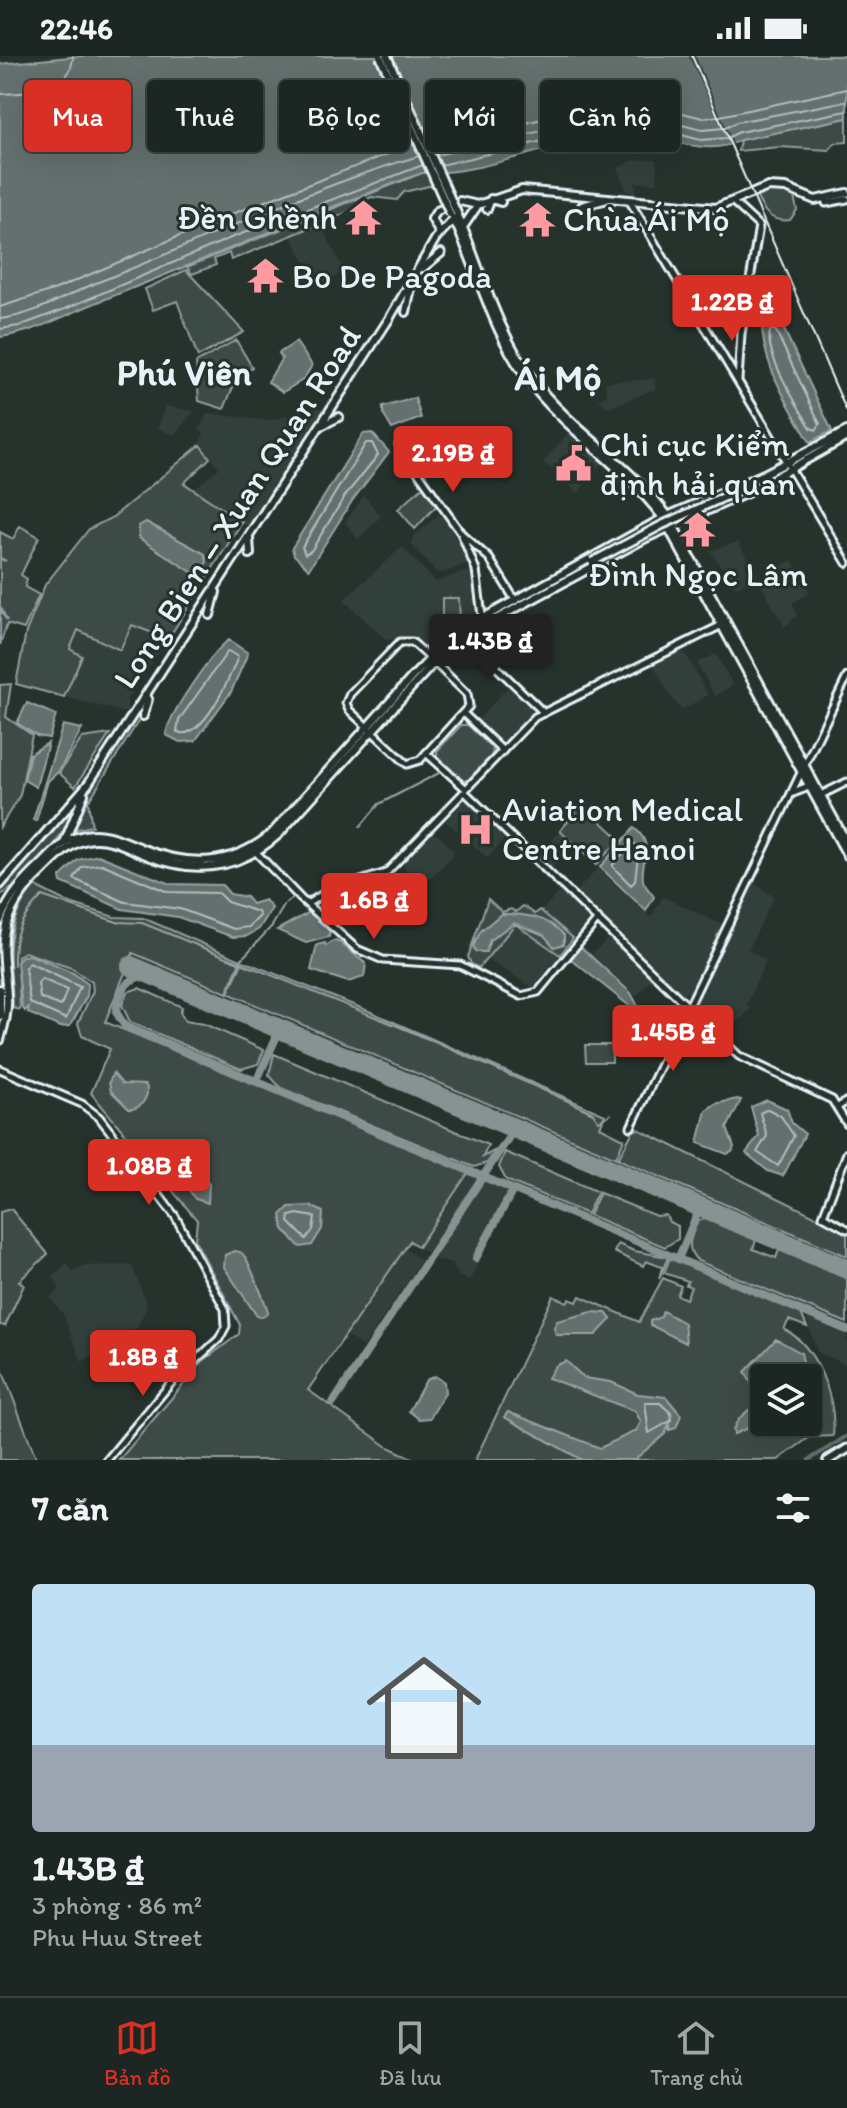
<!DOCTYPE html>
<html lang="vi">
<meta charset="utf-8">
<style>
body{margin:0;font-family:Itim,sans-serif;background:#29322f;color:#f1f3f6;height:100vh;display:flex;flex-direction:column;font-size:30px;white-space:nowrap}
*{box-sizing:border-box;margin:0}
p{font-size:26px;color:#a0a5a5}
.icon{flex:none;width:44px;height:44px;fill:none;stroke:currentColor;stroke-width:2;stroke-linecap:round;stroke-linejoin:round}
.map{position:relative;height:1404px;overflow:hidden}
.panel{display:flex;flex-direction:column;background:#1c2622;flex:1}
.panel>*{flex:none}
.banner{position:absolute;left:24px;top:24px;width:800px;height:72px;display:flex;gap:16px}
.controls{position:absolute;left:750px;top:1308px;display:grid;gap:16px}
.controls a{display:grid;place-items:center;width:72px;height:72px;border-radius:8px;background:#1c2622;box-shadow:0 8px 32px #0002,0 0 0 2px #3a4340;font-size:40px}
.price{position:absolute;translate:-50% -68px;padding:0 18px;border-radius:8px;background:#d93025;color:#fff;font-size:26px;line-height:52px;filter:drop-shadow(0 2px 4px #0008)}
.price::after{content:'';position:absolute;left:50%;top:48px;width:24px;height:18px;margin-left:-12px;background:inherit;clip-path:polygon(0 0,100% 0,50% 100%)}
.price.current{background:#222;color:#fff}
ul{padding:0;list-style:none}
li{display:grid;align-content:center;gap:16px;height:424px;padding:0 32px}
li+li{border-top:2px solid #3a4340}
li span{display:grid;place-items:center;height:248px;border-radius:8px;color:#555}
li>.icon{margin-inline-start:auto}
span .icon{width:144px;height:144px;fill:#fffc;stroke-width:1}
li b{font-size:34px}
h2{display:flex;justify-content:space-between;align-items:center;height:96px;padding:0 32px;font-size:34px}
.tag{padding:0 28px;border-radius:8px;background:#1c2622;box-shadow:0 8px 32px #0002,0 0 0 2px #3a4340;font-size:28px;line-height:72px}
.tag.current{background:#d93025;color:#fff}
.status{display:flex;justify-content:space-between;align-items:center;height:56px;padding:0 40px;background:#1c2622;direction:ltr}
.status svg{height:22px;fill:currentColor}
.tabs{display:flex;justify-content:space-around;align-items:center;height:112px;border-top:2px solid #3a4340;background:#1c2622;font-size:22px;color:#a0a5a5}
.tabs a{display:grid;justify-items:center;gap:4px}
.tabs .current{color:#d93025}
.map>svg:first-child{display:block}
.built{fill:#333f3a}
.green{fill:#3e4b47;stroke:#939ea0;stroke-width:2;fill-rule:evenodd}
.water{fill:#636f6d;stroke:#98a3a5;stroke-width:2}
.pier{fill:#26332d}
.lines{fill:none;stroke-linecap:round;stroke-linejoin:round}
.shore{stroke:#b3bdc0;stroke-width:2}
.stream{stroke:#98a3a5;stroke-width:2}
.canal{stroke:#636f6d;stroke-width:4}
.taxiway{stroke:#879292;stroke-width:8}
.runway{stroke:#879292;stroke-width:20}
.secondary-casing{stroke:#e8f1f8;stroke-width:11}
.primary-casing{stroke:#e8f1f8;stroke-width:12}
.highway-casing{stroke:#e8f1f8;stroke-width:13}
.secondary{stroke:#26332d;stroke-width:5}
.primary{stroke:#26332d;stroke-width:6}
.highway{stroke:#26332d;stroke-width:7}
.rail{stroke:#e8f1f8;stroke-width:2}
.primary-bridge-casing{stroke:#e8f1f8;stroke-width:12;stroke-linecap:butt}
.primary-bridge{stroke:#26332d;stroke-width:6}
.labels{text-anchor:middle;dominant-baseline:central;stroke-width:6;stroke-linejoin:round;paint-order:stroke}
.poi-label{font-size:34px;fill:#e8f1f8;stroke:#26332d;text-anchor:start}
.street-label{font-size:34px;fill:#e8f1f8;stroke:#26332d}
.neighbourhood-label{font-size:36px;font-weight:bold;fill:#e8f1f8;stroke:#26332d}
</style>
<div class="status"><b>22:46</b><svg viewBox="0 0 49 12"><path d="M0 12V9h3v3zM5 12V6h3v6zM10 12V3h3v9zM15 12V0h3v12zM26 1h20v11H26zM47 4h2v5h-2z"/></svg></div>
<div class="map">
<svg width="847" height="1404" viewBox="0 0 847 1404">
<rect width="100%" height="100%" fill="#26332d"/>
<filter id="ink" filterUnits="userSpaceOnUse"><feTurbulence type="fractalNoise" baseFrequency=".0125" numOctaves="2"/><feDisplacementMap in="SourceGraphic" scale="16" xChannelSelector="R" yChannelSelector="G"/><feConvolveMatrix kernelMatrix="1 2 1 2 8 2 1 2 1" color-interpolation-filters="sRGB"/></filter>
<g filter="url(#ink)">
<path class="built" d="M656 103 658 128 635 126 636 137 627 136 617 112 634 104Z
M320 166 344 215 319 231 290 178Z
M655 323V333L609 352 599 344 607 340 605 326Z
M165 350 194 355 174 379 158 372Z
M319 352H328L251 473 193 434 219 412 200 387 204 377 199 373 208 357 268 365Z
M569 376 602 406 578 437 543 406Z
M364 440 381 460 358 483 345 466Z
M438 459 443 460 470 506 444 517 436 516 412 489V482Z
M738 486 758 520 736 532 710 495Z
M402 491 436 526 467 515 473 517 476 555 435 591H426L414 582 387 584 343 544Z
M792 504 810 537 792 547 797 559 785 571 758 524Z
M132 568 168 583 127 643V657L64 641 82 600 70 594 78 574 119 593Z
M680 595 685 597 708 639 682 654 670 640 652 606Z
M716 598 733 629 715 640 697 607Z
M508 631 531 652V661L507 685H501L478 664Z
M467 742 506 781 488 802 445 765Z
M560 775 574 789 552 812 538 800Z
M432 778H437L453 794V799L426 827 420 828 404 812V806Z
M598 812 651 862 663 841 723 869 689 937 681 938 576 835Z
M752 826 774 841 748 894 766 904 746 949 751 952 724 982 698 956 697 944Z
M561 834 588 860V865L573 882 541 855Z
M515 868 560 899 534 932 490 905 484 907 488 897Z
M609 881 652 923 636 940 592 898Z
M468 1117 514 1137 469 1225 459 1220 452 1207 437 1204 418 1191Z
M405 1193 422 1204 363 1291 346 1279Z
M67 1207 73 1215 82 1210 132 1209 147 1249 138 1271 82 1306 63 1258 50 1242 60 1233 53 1221Z
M811 1255 847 1270V1309L817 1296 807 1264Z"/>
<path class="green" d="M847 62V86L835 87 829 94 780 91 738 95 740 84Z
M422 117H428L433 129 404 136 397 144 371 141 346 157 241 200 231 204 229 197 214 203 216 209 192 218 187 211Z
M768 131 793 136 797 154 790 164C769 167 762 153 755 137Z
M186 214 244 276 198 301 177 245 153 254 145 233Z
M236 284 252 311 235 326 224 353 199 345 196 307Z
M200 389 210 402 184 427 242 466 168 583 132 569 120 594 78 574 70 593 82 600 64 641 16 628 26 576 45 529 89 473 113 461Z
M425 429 438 448 415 473 398 453Z
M20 470 39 481 21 519 27 523 25 531 39 539 24 573 7 568 0 589V554L7 565 0 550V503L6 505 0 502V476L13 483Z
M442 542H459L460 568 442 569Z
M11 628 6 661 32 679 20 739 0 771V629Z
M143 650 141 661 88 746 92 770 73 774 88 733Z
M461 669H468L493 693 492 699 467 725 462 724 437 700V695Z
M110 678 75 731 59 717 82 682Z
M84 735C65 775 41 819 0 839V831L49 781Z
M582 748 620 783 596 809 560 775Z
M35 830 67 846 114 861 143 862 241 904 227 937 133 897 105 966 468 1117 418 1191 410 1185 308 1334 388 1391 416 1404H119L203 1305 239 1278 240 1269 195 1184 197 1164 91 1037 110 993 82 980 78 967 93 935 92 926 71 912 25 896 18 900 20 954 13 952C11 905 0 869 35 830Z
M488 843 502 856 511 853 516 856 523 850 535 858 540 854 573 882 560 899 515 868 479 912 471 908 468 901Z
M243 905 371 956 605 1059 600 1071 624 1083 616 1102 228 937Z
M139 932 182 951 180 956 185 965 204 968 264 994 258 1008 241 1013 130 966 122 949 127 936Z
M585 989H612V1006H586Z
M274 998 488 1089 483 1101 496 1094 487 1107 474 1111 281 1032 269 1019Z
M638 1073 847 1176V1200L618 1103 633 1075Z
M505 1096 598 1136 587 1158 506 1124 499 1111Z
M600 1137 656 1160 666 1159 669 1166 678 1170V1183L665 1191 589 1159Z
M11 1153 48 1198 19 1225 24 1229 5 1270 0 1269V1156Z
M705 1163 756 1184 753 1193 776 1202 779 1194 847 1222V1267L698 1205C684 1192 691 1180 698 1165Z
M618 1188 634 1195 668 1201 659 1223 662 1211 646 1205 643 1210 614 1196Z
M670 1202 800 1255 807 1271 789 1264 784 1273C817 1290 837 1344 833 1380L810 1381 778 1404H475L553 1240 567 1246 569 1243 577 1246 580 1240 639 1266 663 1222 681 1230 677 1239 686 1243 691 1231 686 1229 688 1225 664 1217ZM764 1322H808V1366H764Z
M0 1308 36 1402V1404H0Z"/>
<path class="water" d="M80 0H847V62L740 84C709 102 673 81 639 83 616 84 587 82 565 88 519 100 470 118 422 117 314 156 209 202 103 244 68 257 38 276 0 281V8Z
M767 245 772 248 832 375 810 386C784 342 757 301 762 249Z
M296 286 312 309 304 323 283 336 268 326 282 302 279 297Z
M415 342 421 362 392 373 383 358V351Z
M372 377 389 396 352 445 309 513 294 499 292 492 363 378Z
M146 466 205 498 207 506 198 520 139 482V470Z
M229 584 248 597 231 636 195 685 180 686 166 679C167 661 213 594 229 584Z
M27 647 56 659 49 682 37 680 17 667Z
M63 669 82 673 59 715 48 725 36 765 33 764Z
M48 687 36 731 24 724 30 698Z
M634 772C656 789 640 802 643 824 644 830 651 836 654 841L646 855 600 811Z
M98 799 170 828 222 829 230 838 246 841 252 848 265 844 272 852 259 873 247 880 233 881 178 861 122 853 61 826 60 821 78 804Z
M310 856 330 876 329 881 306 887 277 874Z
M501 858C524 858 548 860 564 879V888L554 891 544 879 514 867 490 884 486 896H476L473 890 481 875Z
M333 885 339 886 366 908 364 921 348 926 311 914 317 889 325 887 326 890Z
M580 890 631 937 639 952 637 956 568 901Z
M30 899 73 917 88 928 87 940 70 970 60 971 28 957 29 951 25 955 22 951 17 906 22 900Z
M113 1017 122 1028 146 1029C150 1040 141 1054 129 1053L111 1035 109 1026Z
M737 1043 741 1044 727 1072 734 1091 732 1096 727 1098 698 1087 706 1054 715 1048Z
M767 1044 787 1053 792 1067 805 1078 783 1120 768 1115 746 1097 759 1080 751 1051Z
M164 1085C185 1094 192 1113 209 1127L208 1147 195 1143 160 1092Z
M289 1151 311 1150 323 1156 322 1173 312 1189 300 1191 283 1173 281 1159Z
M234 1195C240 1196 241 1195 245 1201 248 1204 268 1253 268 1256L262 1261 257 1260 224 1211 225 1199Z
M663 1255 684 1267 686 1287 650 1269V1265L661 1261Z
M592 1256 606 1257 611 1263 596 1279H556L554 1271 557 1265Z
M776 1283 801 1297 806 1319 764 1322V1365L734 1378 733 1374C739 1356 754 1355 759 1341L745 1316Z
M566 1305 584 1322 611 1326 638 1338 666 1341 681 1359 676 1372 669 1374 671 1363 665 1378 634 1404H582L504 1361 508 1356 600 1392 636 1375 641 1366 635 1355 548 1322 555 1310Z
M435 1320 444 1326 445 1337 430 1362 419 1363 409 1355 426 1324Z"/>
<path class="pier" d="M689 0H695L735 92 732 94Z"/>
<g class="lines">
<path class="shore" d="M0 38C29 37 71 38 73 0
M431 87H445L562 58 662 52 703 62 720 60 847 33
M437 99 563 70 662 64 702 74 725 72 737 66 847 45
M441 109 564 80 662 74 701 84 727 82 739 76 847 55
M0 251 56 233 224 161 414 88
M0 263C35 259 64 240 96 227 203 185 308 132 419 100
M0 273 19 270 65 253 233 181 423 109
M771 273 776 275 820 368 816 374 811 372C799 352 761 294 771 273Z
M366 387H372L378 399 345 440 311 495 305 498 302 491Z
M228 595 238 601C230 621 202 687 177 676L179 664Z
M632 787 639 790 635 825 631 829 612 810Z
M102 808 168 836 218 837 227 846 258 856 260 860 249 871 234 873 180 853 125 846 74 823 82 811Z
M29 907 80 931 66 963 30 947 25 912Z
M42 923 67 934 61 950 40 942 38 927Z
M768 1053 781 1060 794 1080 778 1110 757 1096 767 1080 760 1057Z
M297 1158 315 1161 313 1174 306 1183 289 1166 290 1160Z
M645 1347H660L671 1357 672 1364 649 1377Z"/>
<path class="stream" d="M360 771 379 748 439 717
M238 907 272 870 285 848 295 841
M14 909C13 877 20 863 42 840L117 866 142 867 405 973 568 1045 593 1057 599 1065 611 1058"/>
<path class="canal" d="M809 1404 847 1380"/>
<path class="taxiway" d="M153 919C129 919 119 932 116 956L125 970 847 1274
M257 1024 280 973
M476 1202 513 1134
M678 1203 700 1151
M333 1347 515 1072"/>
<path class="runway" d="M131 910 847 1213"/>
<defs>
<path id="secondary" d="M825 143 826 147 847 143
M629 144 847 507
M733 146 759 170 741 278 738 324
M399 389 461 477 489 502 515 544
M461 477 476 514 487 598 492 607 544 657
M430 602 412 586H400L350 638 346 647 349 654 407 708 420 704 469 650 467 638 434 606
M464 658 503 695
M426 697 466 733
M466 733 535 661 722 569
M466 737 739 1000 832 1044 847 1068
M821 739 847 726
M253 793 301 843 357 893 383 904 460 909 521 940 538 936 598 863
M307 848 326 836 386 817 463 737
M0 1013 82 1048 99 1061 175 1160 225 1253 226 1270 219 1283 171 1327 107 1404
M838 1051 847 1045
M631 1071 847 621
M847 1097 823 1160 847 1173"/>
<path id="primary" d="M582 150 607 143
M487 153 491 143 501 146
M456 155C480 210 497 276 533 324 572 375 630 408 668 460L847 787
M453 162C478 214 492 276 527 323 566 375 624 410 663 462L847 799
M463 171 478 149
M440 178 432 163 437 155 460 145 478 149 522 134 715 152 768 131 786 132 815 144 847 137
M423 212 441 197
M406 256 411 232
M321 370 339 361
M249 482 250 498
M210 559 216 536
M143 660 148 643
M792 737 810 730
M64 787 84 738
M0 829 88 728 389 263 436 182 453 164
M0 865C9 840 24 825 43 807 53 797 63 785 77 781 100 773 120 783 141 792 189 811 232 811 272 777L413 620 456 577 663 462 764 418 847 375
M0 933V960
M0 984C4 970 8 956 7 942 6 916 0 894 6 869 14 845 26 831 44 814 59 799 72 784 95 783 111 782 127 791 141 797 192 819 236 816 278 779L441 599 461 582 646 482 749 436 847 381"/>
<path id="highway" d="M828 1404 847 1393"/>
</defs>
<use href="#secondary" class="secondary-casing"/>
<use href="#primary" class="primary-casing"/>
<use href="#highway" class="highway-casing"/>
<use href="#secondary" class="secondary"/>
<use href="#primary" class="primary"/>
<use href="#highway" class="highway"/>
<path class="rail" d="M692 0 847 356
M822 1404 847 1388"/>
<defs>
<path id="primary-bridge" d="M380 0 450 158
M387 0 456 155
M592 506 662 469 747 431"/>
</defs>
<use href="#primary-bridge" class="primary-bridge-casing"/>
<use href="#primary-bridge" class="primary-bridge"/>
</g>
</g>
<defs>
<symbol id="temple-bare" viewBox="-9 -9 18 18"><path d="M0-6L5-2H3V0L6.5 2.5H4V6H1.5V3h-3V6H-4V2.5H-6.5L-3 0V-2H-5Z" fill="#ff9aa2" stroke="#26332d" stroke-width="2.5" paint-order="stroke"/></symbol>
<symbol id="civic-bare" viewBox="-9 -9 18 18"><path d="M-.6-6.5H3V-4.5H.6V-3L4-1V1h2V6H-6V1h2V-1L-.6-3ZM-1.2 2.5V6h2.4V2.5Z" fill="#ff9aa2" stroke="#26332d" stroke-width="2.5" paint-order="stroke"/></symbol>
<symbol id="hospital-bare" viewBox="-9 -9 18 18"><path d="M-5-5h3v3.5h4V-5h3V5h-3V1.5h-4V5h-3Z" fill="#ff9aa2" stroke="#26332d" stroke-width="2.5" paint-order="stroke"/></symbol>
</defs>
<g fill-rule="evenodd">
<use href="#temple-bare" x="338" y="136" width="51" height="51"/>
<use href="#temple-bare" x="512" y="138" width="51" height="51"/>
<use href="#temple-bare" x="240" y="194" width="51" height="51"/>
<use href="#civic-bare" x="548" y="382" width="51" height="51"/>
<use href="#temple-bare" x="672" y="448" width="51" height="51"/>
<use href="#hospital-bare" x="450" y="748" width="51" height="51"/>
</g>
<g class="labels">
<g class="poi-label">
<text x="337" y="161" text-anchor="end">Đền Ghềnh</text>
<text x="563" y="163">Chùa Ái Mộ</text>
<text x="292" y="220">Bo De Pagoda</text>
<text x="600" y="388">Chi cục Kiểm<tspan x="600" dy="39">định hải quan</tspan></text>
<text x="698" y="518" text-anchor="middle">Đình Ngọc Lâm</text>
<text x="502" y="753">Aviation Medical<tspan x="502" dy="39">Centre Hanoi</tspan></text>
</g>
<g class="street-label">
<text transform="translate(237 451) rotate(-57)">Long Bien – Xuan Quan Road</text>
</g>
<g class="neighbourhood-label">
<text x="184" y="316">Phú Viên</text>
<text x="558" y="321">Ái Mộ</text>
</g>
</g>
</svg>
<div class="controls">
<a><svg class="icon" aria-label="layers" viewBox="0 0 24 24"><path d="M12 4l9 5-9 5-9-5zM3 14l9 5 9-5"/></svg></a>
</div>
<b class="price" style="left:732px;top:287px">1.22B ₫</b>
<b class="price" style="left:453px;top:438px">2.19B ₫</b>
<b class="price current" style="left:490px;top:626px">1.43B ₫</b>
<b class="price" style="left:374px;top:885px">1.6B ₫</b>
<b class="price" style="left:673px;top:1017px">1.45B ₫</b>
<b class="price" style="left:149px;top:1151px">1.08B ₫</b>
<b class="price" style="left:143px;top:1342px">1.8B ₫</b>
<div class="banner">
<a class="tag current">Mua</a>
<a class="tag">Thuê</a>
<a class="tag">Bộ lọc</a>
<a class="tag">Mới</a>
<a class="tag">Căn hộ</a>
</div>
</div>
<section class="panel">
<h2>7 căn<svg class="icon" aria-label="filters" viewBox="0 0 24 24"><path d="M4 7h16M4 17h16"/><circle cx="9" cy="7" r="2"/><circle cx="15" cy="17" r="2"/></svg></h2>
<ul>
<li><span style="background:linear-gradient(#bfe0f5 65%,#9aa5b1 0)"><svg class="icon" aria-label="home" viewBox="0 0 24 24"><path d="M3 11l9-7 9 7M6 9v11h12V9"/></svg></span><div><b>1.43B ₫</b><p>3 phòng · 86 m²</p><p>Phu Huu Street</p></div></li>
</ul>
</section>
<nav class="tabs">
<a class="current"><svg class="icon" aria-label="map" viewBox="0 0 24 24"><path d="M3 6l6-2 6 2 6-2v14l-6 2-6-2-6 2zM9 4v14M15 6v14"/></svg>Bản đồ</a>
<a><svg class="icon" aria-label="saved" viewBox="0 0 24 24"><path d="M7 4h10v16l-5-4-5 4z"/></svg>Đã lưu</a>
<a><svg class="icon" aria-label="home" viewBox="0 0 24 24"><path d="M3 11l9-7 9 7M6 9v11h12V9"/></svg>Trang chủ</a>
</nav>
